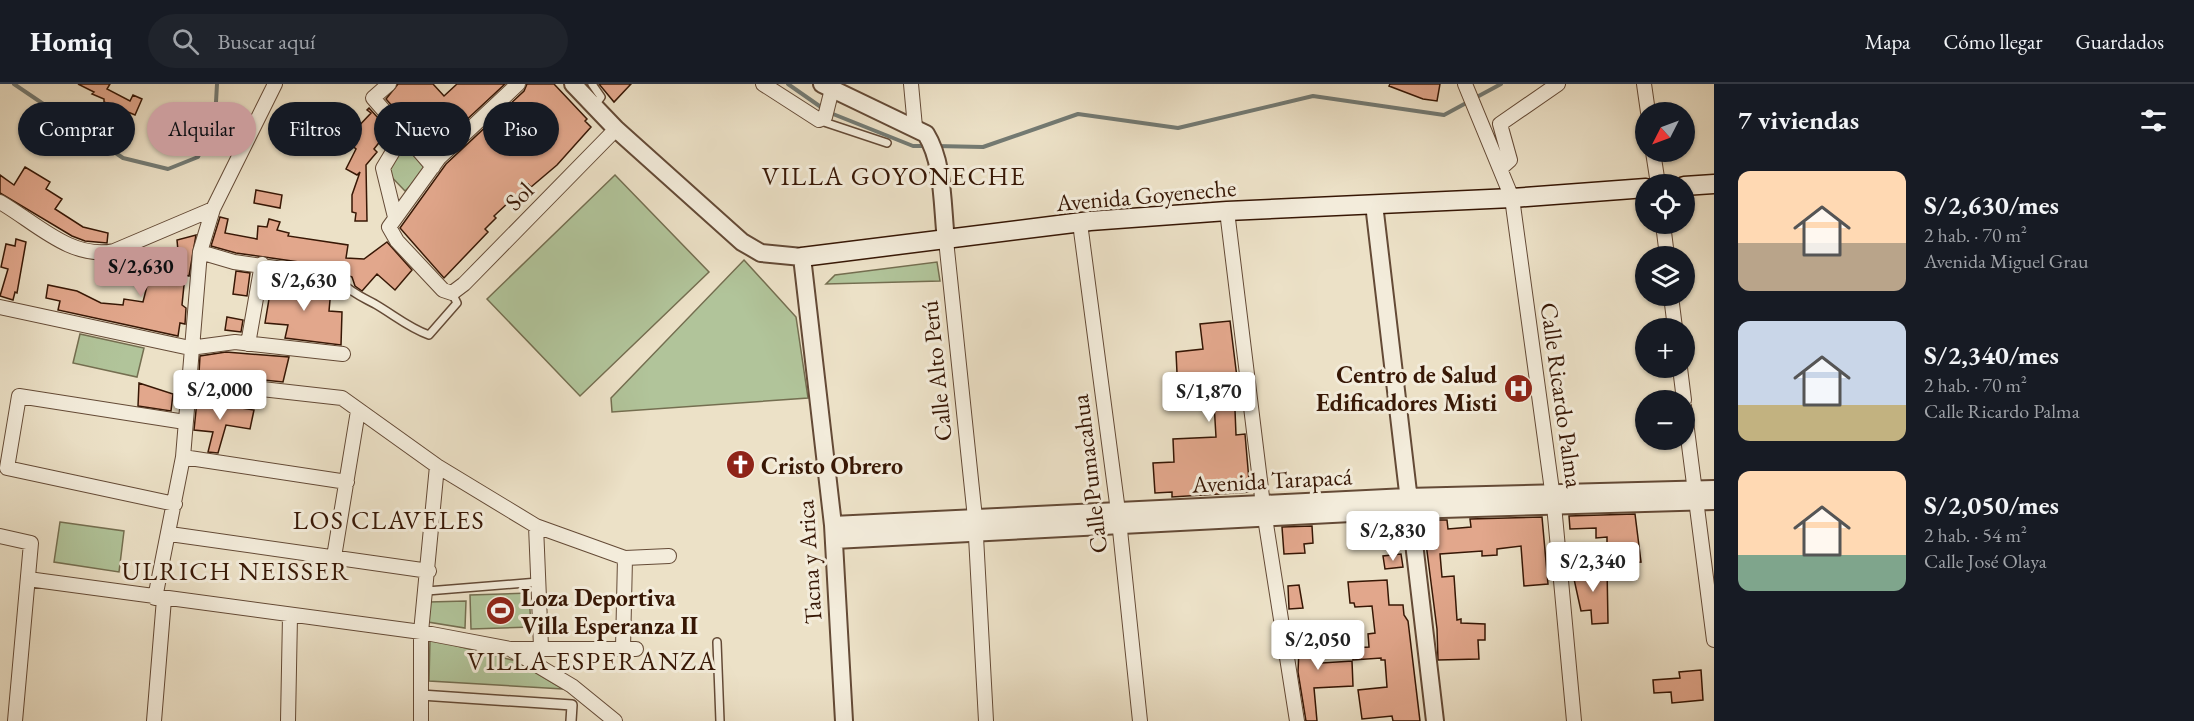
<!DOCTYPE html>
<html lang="es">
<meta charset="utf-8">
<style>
body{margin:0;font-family:"EB Garamond",serif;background:#20242c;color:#f1f3f6;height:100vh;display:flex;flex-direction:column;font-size:22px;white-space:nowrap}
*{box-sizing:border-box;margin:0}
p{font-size:20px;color:#9ea1a6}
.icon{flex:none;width:33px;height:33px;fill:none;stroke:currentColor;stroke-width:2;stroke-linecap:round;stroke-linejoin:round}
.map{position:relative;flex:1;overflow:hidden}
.side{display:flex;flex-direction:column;background:#171b24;width:480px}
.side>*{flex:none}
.top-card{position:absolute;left:18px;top:18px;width:570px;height:54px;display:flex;gap:12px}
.needle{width:39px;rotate:228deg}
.buttons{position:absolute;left:1635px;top:18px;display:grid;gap:12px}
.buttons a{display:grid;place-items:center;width:60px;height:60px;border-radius:50%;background:#171b24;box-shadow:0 2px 4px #0004;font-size:30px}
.price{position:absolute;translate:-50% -51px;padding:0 14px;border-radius:6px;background:#fff;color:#222;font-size:20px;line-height:39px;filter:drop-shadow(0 2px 3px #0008)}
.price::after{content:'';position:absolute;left:50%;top:36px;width:18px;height:14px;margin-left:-9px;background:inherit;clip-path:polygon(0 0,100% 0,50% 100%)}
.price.active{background:#c59692;color:#111}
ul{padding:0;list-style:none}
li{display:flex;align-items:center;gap:18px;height:150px;padding:0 24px}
li span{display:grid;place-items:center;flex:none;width:168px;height:120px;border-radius:12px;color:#555}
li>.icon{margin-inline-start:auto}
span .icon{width:72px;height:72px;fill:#fffc;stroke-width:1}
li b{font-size:26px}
h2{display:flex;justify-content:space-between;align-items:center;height:72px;padding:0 24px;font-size:26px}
.pill{padding:0 21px;border-radius:27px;background:#171b24;box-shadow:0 2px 4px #0004;font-size:21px;line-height:54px}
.pill.active{background:#c59692;color:#111}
header{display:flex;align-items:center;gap:36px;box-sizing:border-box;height:84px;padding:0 30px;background:#171b24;border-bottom:2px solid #363941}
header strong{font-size:28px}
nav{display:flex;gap:33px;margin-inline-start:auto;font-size:21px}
.search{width:420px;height:54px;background:#20242c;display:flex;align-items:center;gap:15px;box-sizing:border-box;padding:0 21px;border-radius:33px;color:#9ea1a6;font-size:22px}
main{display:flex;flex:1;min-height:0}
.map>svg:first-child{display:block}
.green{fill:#b1c49a;stroke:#746e50;stroke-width:1.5}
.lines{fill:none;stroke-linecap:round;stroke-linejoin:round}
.stream{stroke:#737a73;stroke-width:4}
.building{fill:#e2a78c;stroke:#371705;stroke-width:1.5}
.service-casing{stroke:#644a36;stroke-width:10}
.pedestrian-casing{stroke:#644a36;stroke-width:12}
.minor-casing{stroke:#644a36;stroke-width:16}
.tertiary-casing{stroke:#644a36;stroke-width:20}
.secondary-casing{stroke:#371705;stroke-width:21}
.service{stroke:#f3ecdb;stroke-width:7}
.pedestrian{stroke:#f3ecdb;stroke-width:9}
.minor{stroke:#f3ecdb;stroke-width:14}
.tertiary{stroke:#f3ecdb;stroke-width:16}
.secondary{stroke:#f3ecdb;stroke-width:18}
.labels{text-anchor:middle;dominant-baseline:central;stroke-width:6;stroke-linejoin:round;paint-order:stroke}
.street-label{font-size:24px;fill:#371705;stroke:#f3ecdb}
.poi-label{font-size:24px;font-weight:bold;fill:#371705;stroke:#f3ecdb;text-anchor:start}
.neighbourhood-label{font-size:26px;letter-spacing:1.5px;fill:#371705;stroke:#f3ecdb}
</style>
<header>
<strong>Homiq</strong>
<div class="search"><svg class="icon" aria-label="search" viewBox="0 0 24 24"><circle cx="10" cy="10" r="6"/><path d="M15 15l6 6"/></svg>Buscar aquí</div>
<nav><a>Mapa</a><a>Cómo llegar</a><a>Guardados</a></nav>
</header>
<main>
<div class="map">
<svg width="1714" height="637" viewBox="0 0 1714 637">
<rect width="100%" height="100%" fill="#ece1c7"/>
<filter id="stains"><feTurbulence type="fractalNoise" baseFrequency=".00333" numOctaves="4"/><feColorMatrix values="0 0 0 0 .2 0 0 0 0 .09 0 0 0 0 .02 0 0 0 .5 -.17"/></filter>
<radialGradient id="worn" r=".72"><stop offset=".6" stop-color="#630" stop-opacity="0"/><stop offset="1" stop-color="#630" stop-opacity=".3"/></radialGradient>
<path class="green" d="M410 60 431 82 405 107 384 85Z
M615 91 709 188 580 312 487 215Z
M744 176 796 233 808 314 612 328 611 314Z
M937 178 940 197 826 200 835 191Z
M80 250 144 264 137 293 73 279Z
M60 438 124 447 119 488 54 478Z
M529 509 531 543 471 545 470 511Z
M466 517 465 544 428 538 429 518Z
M430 555 516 577 563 605 429 597Z"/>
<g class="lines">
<path class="stream" d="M14 0 123 74 168 85 198 73 215 36 217 0
M788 0 828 28 913 62H928
M1475 14 1501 0
M936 62 983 63 1078 30 1178 44 1313 12 1444 31 1468 18"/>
</g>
<path class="building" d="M78 0H110L107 5 130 17 133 11 142 15 135 31 104 18V15L92 10 94 8Z
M398 0H433L444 12 457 0H505L432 68 386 15Z
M527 0H554L587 35 585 37 591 43 557 81 531 103 528 100 494 132 496 134 485 145 488 148 444 194 400 144 446 80 524 7Z
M599 0H631L614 18Z
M1390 0H1440L1437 17 1423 15 1389 2Z
M369 24 389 46 374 65 377 68 366 81 367 137H355L356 129 352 128V111L360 88 357 91 346 85 356 65 340 51 347 38 355 46 371 29 367 26Z
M301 25 322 28 317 62 274 55 277 38 299 41Z
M25 83 50 98 46 105 62 115 55 125 83 143 108 149 107 159 85 157 72 152 0 109V91L14 101Z
M256 106 282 111 280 124 254 119Z
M220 133 228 135 225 149 257 155 258 142 267 143 269 135 280 138 277 146 289 149 288 152 348 161 346 174 364 175 387 158 412 186 395 206 377 190 362 207 355 202 352 193 345 190 306 179 236 169 211 162Z
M196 151 189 192 185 191 182 221 186 224 185 240 180 239 178 252 58 226 60 217 46 214 48 201 77 207 101 219 123 221 124 215 143 218 150 190 158 191 159 182 172 183V170L178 167 177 156Z
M16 155 26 158 17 209 15 208 13 216 0 212 8 185 1 183 6 160 15 162Z
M236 187 250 189 247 212 233 210Z
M282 194 331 205 329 227 342 228 341 261 285 254 288 241 265 239 269 215 265 214 268 199 280 202Z
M227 233 243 236 241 248 225 246Z
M1230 237 1240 318 1236 319 1237 326H1235L1236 351 1245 350 1250 408 1172 413V408L1155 409 1153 379 1174 378 1173 355 1216 353 1214 319 1198 320 1197 309 1178 310 1176 268 1203 265 1200 240Z
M226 268 289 273 283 298 199 289 200 272Z
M139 299 173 310 171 327 138 322Z
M197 317 254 326 250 345 226 341 218 369 208 368 213 348 194 346Z
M1635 430 1641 478 1630 479 1628 461 1607 462V453L1596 454V444L1570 445 1569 432Z
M1542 433 1548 500 1524 502 1521 462 1497 465V471L1482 472V467L1440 470 1442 493 1454 492 1457 536 1461 535V539L1485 540V556H1478L1479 575 1438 576 1437 545 1423 436H1447L1448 445 1471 443 1470 435Z
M1382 438 1383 463 1355 464 1353 439Z
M1312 442 1313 459 1304 460 1305 469 1284 470 1282 443Z
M1401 470 1403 483 1385 485 1383 472Z
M1607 483 1608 539 1592 540 1591 526 1581 527 1572 486Z
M1387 496 1389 521H1403L1404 531 1408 537 1420 637H1393L1392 632 1362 635 1358 606 1387 603 1385 576H1381V574L1353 576 1352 564 1369 563 1368 550 1375 549 1372 522 1355 523 1354 519H1350L1348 498Z
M1299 501 1303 524 1289 525 1288 502Z
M1321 549 1322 579 1352 577 1353 602 1314 604 1317 637H1306L1298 588 1299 566H1295L1293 550Z
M1701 586 1703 616 1672 619 1671 608 1654 609 1653 596 1680 594 1679 588Z"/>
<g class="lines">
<defs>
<path id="service" d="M592 0 601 13 594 22
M821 37 887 59
M342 199C352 209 362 213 375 220 394 231 409 244 429 251L457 219 452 209
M427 507 538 498
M717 558 720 637"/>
<path id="pedestrian" d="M421 611 572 621 571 637"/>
<path id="minor" d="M389 0 373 14 433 83
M518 0 439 74 389 143 397 157 443 206 452 209 464 200 616 45
M763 0 819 36 825 33 832 5
M911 0 915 43
M1465 0 1512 114 1554 421 1574 637
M1644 0 1648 28
M1653 68 1658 100
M1501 84 1510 76 1500 40 1558 0
M0 118C35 138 71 176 114 167L213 125
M1227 127 1263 421 1297 637
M395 133 383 84 404 49
M1080 139 1118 427 1140 637
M1663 140 1667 172
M946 156 975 434 986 637
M200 168 234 178 304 188 342 199
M1671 212 1675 244
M0 223 190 264 235 258 343 270
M248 260 262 180
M1680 284 1684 316
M190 297 342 314 437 382 536 442 625 474 669 472
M1684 322 1714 556
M183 373 347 398
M175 420 7 384 19 312 185 338
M536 442 541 563
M170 450 429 487
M0 452 31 459 15 637
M334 473 358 327
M28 495 421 548 510 565 572 602 615 637
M155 514 183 373 200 168 213 125 275 0
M623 564 625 474
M510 565H636
M154 637 164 515
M288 637 290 532
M421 637V548L437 382"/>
<path id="tertiary" d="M573 0 616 45 742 158 761 169 802 173 833 441 844 637
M822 0 926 50C944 79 942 122 946 156
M1374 120 1435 637
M833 441 1407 413 1714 405
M834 456 1409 426 1714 417"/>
<path id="secondary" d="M1684 102 1714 100
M802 173 1090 137 1227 127 1512 114 1646 104"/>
</defs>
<use href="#service" class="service-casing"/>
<use href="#pedestrian" class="pedestrian-casing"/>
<use href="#minor" class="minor-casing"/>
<use href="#tertiary" class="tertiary-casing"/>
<use href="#secondary" class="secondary-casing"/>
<use href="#service" class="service"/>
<use href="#pedestrian" class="pedestrian"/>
<use href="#minor" class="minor"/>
<use href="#tertiary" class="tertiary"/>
<use href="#secondary" class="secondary"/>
</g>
<defs>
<symbol id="hospital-disc" viewBox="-11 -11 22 22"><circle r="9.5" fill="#8f2418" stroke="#f3ecdb"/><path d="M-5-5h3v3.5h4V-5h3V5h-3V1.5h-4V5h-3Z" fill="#fff"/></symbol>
<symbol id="church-disc" viewBox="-11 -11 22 22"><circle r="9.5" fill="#8f2418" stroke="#f3ecdb"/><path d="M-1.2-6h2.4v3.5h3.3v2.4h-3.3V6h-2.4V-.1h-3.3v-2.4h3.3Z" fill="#fff"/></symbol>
<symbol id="stadium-disc" viewBox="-11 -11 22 22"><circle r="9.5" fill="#8f2418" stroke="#f3ecdb"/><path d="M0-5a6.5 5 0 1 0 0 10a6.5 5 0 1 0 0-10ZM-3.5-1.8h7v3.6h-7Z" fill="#fff"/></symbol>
</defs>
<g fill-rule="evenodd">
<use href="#hospital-disc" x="1502" y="288" width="33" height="33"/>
<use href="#church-disc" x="724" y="364" width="33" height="33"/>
<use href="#stadium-disc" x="484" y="510" width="33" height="33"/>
</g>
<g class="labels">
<g class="street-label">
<text transform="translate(1146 111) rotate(-5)">Avenida Goyeneche</text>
<text transform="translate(519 112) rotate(-45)">Sol</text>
<text transform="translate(936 287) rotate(-96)">Calle Alto Perú</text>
<text transform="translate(1562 311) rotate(82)">Calle Ricardo Palma</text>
<text transform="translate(1089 390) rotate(-97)">Calle Pumacahua</text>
<text transform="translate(1272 396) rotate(-3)">Avenida Tarapacá</text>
<text transform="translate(809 478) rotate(-94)">Tacna y Arica</text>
</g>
<g class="poi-label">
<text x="1497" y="290" text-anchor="end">Centro de Salud<tspan x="1497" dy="28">Edificadores Misti</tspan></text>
<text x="761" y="381">Cristo Obrero</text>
<text x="521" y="513">Loza Deportiva<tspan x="521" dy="28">Villa Esperanza II</tspan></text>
</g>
<g class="neighbourhood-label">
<text x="894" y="92">VILLA GOYONECHE</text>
<text x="389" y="436">LOS CLAVELES</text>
<text x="236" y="487">ULRICH NEISSER</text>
<text x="592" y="577">VILLA ESPERANZA</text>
</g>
</g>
<rect width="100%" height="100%" filter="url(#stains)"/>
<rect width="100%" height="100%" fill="url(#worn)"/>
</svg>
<div class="buttons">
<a><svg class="needle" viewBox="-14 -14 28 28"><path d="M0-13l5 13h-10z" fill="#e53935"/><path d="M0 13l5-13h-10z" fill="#9ea1a6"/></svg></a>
<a><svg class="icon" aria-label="locate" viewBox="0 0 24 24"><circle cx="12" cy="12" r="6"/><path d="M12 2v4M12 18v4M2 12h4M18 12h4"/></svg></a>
<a><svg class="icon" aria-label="layers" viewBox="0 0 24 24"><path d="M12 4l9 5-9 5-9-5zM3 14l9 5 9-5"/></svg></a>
<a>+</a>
<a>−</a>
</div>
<b class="price active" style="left:141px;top:214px">S/2,630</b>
<b class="price" style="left:304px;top:228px">S/2,630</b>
<b class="price" style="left:220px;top:337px">S/2,000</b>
<b class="price" style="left:1209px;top:339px">S/1,870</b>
<b class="price" style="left:1393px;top:478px">S/2,830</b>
<b class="price" style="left:1593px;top:509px">S/2,340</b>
<b class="price" style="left:1318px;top:587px">S/2,050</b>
<div class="top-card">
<a class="pill">Comprar</a>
<a class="pill active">Alquilar</a>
<a class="pill">Filtros</a>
<a class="pill">Nuevo</a>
<a class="pill">Piso</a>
</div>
</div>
<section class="side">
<h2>7 viviendas<svg class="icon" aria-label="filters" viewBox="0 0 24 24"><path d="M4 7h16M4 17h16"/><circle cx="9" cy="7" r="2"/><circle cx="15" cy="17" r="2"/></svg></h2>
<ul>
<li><span style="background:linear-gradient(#ffd9b3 60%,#b9a48a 0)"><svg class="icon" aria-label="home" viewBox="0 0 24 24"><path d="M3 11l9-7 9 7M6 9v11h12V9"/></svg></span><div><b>S/2,630/mes</b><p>2 hab. · 70 m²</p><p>Avenida Miguel Grau</p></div></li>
<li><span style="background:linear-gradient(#c9d6e8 70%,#c2b280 0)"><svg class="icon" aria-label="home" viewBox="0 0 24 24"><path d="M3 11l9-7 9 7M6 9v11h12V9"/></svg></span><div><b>S/2,340/mes</b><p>2 hab. · 70 m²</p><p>Calle Ricardo Palma</p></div></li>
<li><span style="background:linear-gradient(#ffd9b3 70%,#7fa58c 0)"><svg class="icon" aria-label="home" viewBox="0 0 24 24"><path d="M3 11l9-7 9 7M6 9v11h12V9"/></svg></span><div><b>S/2,050/mes</b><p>2 hab. · 54 m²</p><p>Calle José Olaya</p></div></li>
</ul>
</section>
</main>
